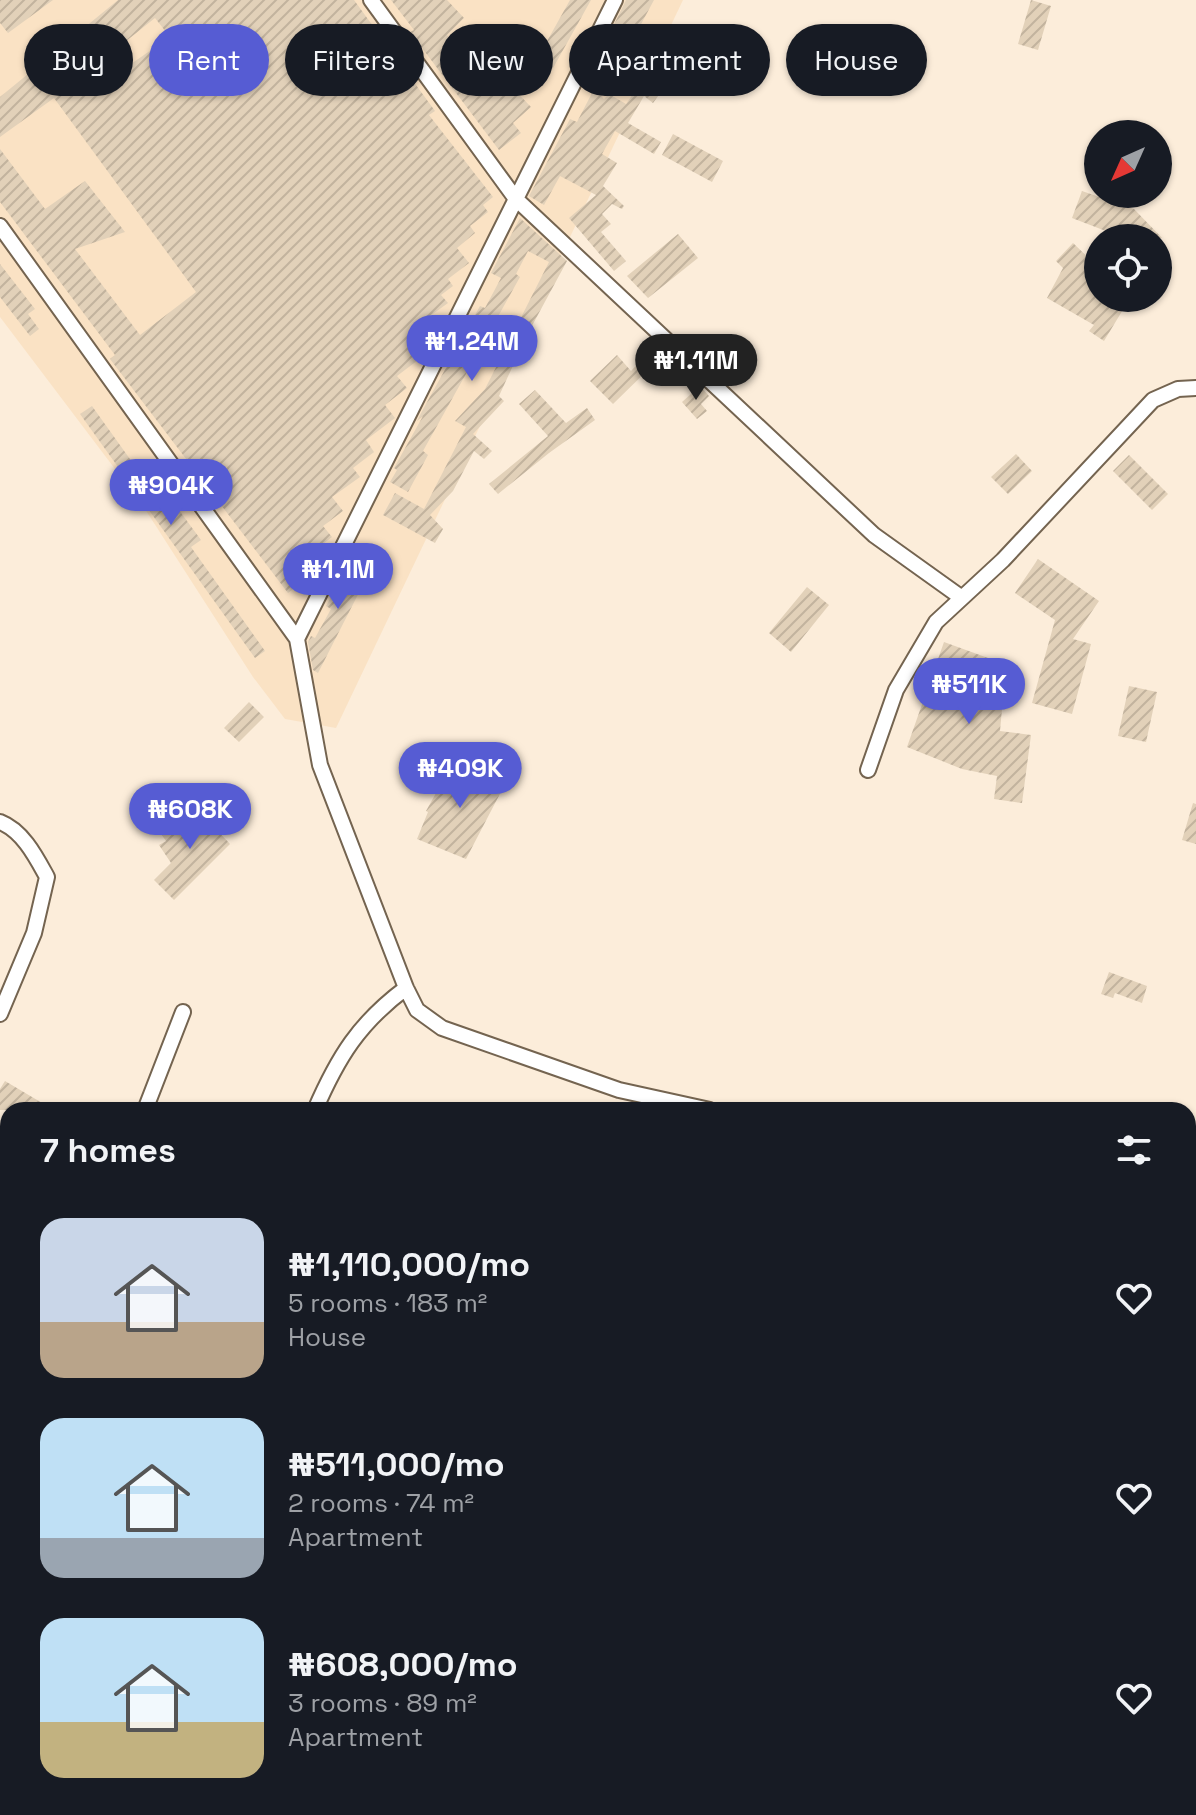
<!DOCTYPE html>
<meta charset="utf-8">
<style>
body{margin:0;font-family:"Space Grotesk",sans-serif;background:#242831;color:#f1f3f6;height:100vh;display:flex;flex-direction:column;font-size:30px;white-space:nowrap}
*{box-sizing:border-box;margin:0}
p{font-size:26px;color:#9ea1a6}
.icon{flex:none;width:44px;height:44px;fill:none;stroke:currentColor;stroke-width:2;stroke-linecap:round;stroke-linejoin:round}
.map{position:relative;flex:1;overflow:hidden}
.side{position:absolute;left:0px;top:1102px;width:1196px;height:714px;display:flex;flex-direction:column;background:#171b24;border-radius:24px 24px 0 0;box-shadow:0 2px 6px #0004}
.side>*{flex:none}
.guide{position:absolute;left:24px;top:24px;width:1148px;height:72px;display:flex;gap:16px}
.needle{width:52px;rotate:225deg}
.tools{position:absolute;left:1084px;top:120px;display:grid;gap:16px}
.tools a{display:grid;place-items:center;width:88px;height:88px;border-radius:50%;background:#171b24;box-shadow:0 2px 6px #0004;font-size:40px}
.price{position:absolute;translate:-50% -68px;padding:0 18px;border-radius:28px;background:#565cd3;color:#fff;font-size:26px;line-height:52px;filter:drop-shadow(0 2px 4px #0008)}
.price::after{content:'';position:absolute;left:50%;top:48px;width:24px;height:18px;margin-left:-12px;background:inherit;clip-path:polygon(0 0,100% 0,50% 100%)}
.price.on{background:#222;color:#fff}
ul{padding:0;list-style:none}
li{display:flex;align-items:center;gap:24px;height:200px;padding:0 40px}
li span{display:grid;place-items:center;flex:none;width:224px;height:160px;border-radius:24px;color:#555}
li>.icon{margin-inline-start:auto}
span .icon{width:96px;height:96px;fill:#fffc;stroke-width:1}
li b{font-size:34px}
h2{display:flex;justify-content:space-between;align-items:center;height:96px;padding:0 40px;font-size:34px}
.pill{padding:0 28px;border-radius:36px;background:#171b24;box-shadow:0 2px 6px #0004;font-size:28px;line-height:72px}
.pill.on{background:#565cd3;color:#fff}
.map>svg:first-child{display:block}
.built{fill:#fae2c4}
.building{fill:url(#building-hatch);fill-rule:evenodd}
.lines{fill:none;stroke-linecap:round;stroke-linejoin:round}
.minor-casing{stroke:#746450;stroke-width:18}
.minor{stroke:#fff;stroke-width:14}
</style>
<div class="map">
<svg width="1196" height="1815" viewBox="0 0 1196 1815">
<defs>
<pattern id="building-hatch" width="6" height="6" patternUnits="userSpaceOnUse" patternTransform="scale(2)"><rect width="6" height="6" fill="#e2d1b9"/><path d="M-1 1l2-2M0 6l6-6M5 7l2-2" fill="none" stroke="#c2b39e"/></pattern>
</defs>
<rect width="100%" height="100%" fill="#fcedda"/>
<path class="built" d="M0 0H683L336 728 285 719 253 677 143 506 0 317Z"/>
<path class="building" d="M0 0H53L8 33 0 23Z
M118 0H354L435 111 429 115 493 197 483 205 488 212 470 226 475 233 457 248 469 263 448 279 453 286 441 295 448 303 430 316 434 322 423 330 430 339 420 347 426 354 397 376 407 388 385 405 395 418 366 440 374 452 353 468 360 477 332 497 343 511 323 526 332 537 302 560 313 574 288 593 110 359 115 355 0 202V149L45 209 85 181 125 232 75 249 140 335 196 292 54 98 0 137V97ZM155 18 170 37 86 95 76 81Z
M391 0H447L464 18 447 35 461 55 473 46 482 55 469 65 488 90 503 78 531 107 513 123 521 133 499 150 410 32 414 30Z
M570 0H591L543 86 527 77Z
M626 0H654L602 97 604 99 609 94 626 104 644 78 633 68 649 50 671 71 655 88 661 92 653 103 644 96 628 123 661 142 654 154 615 131 602 154 617 163 603 186 624 206 622 209 612 204 602 214 611 224 601 232 626 261 614 271 569 218 596 195 560 176 544 205 529 196 570 119 577 122 592 93 583 88Z
M1031 0 1051 6 1038 50 1018 44Z
M673 134 723 161 712 182 662 155Z
M1082 191 1134 209 1162 238H1124L1072 218Z
M520 218 567 261 527 335 499 396 504 401 473 434 492 451 484 459 474 451 453 491 430 515 443 529 435 543 383 515 395 493 424 509 466 427 455 421 485 389 549 262 528 251 516 274 520 277 423 451 428 455 408 492 390 482 397 470 394 468 423 416 417 421 421 413 480 306 485 308 501 278 491 273Z
M678 234 698 258 648 298 627 276Z
M1073 243 1098 267V298H1130L1104 341 1089 331 1094 325 1047 298 1063 268 1056 261Z
M0 264 35 309 28 314 39 329 30 336 0 297Z
M649 352 658 360 613 404 590 381 617 355 631 371Z
M700 386 709 396 701 404 707 411 697 419 682 402Z
M535 390 566 423 587 408 595 420 549 453 498 494 489 484 548 436 519 404Z
M92 406 165 508 173 502 201 540 191 547 265 651 255 658 80 414Z
M1016 454 1032 471 1008 494 991 477Z
M1129 455 1168 494 1152 510 1113 471Z
M359 558 373 565 318 673 313 670 308 642 311 636 315 638 331 609 326 606 349 564 354 567Z
M1038 559 1099 601 1073 639 1091 644 1072 714 1032 703 1055 620 1015 593Z
M807 587 829 605 791 652 769 633Z
M944 642 988 658 973 702 1002 709 1000 731 1031 735 1022 803 994 799 997 776 962 769 907 747Z
M1129 686 1157 692 1146 742 1118 736Z
M249 702 264 717 239 742 224 728Z
M455 759 504 786 466 859 417 839 428 812 426 811Z
M1193 803 1196 804V844L1182 840Z
M206 805 217 821 212 825 230 844 174 900 154 880 171 863 159 845 166 841 161 834Z
M1109 972 1147 986 1142 1003 1115 993 1113 998 1101 994Z
M5 1081 54 1110H0V1089Z"/>
<g class="lines">
<defs>
<path id="minor" d="M371 0 516 199 874 535 962 598
M0 226 297 639 615 0
M297 639 320 765 406 988 417 1010 442 1028 619 1090 710 1110
M868 770 896 690 936 622 1003 560 1153 400 1178 389 1196 388
M0 822C23 831 36 857 47 877L34 933 0 1014
M145 1110 183 1012
M315 1110C338 1057 359 1023 406 988
M1188 1212 1196 1214
M1188 1407 1196 1410
M0 1488 8 1467
M0 1663 8 1695
M37 1808 39 1815
M760 1808 776 1815
M1163 1808 1180 1815
M225 1815 229 1808
M449 1815 452 1808
M682 1815 685 1808
M1091 1815 1095 1808"/>
</defs>
<use href="#minor" class="minor-casing"/>
<use href="#minor" class="minor"/>
</g>
</svg>
<div class="tools">
<a><svg class="needle" viewBox="-14 -14 28 28"><path d="M0-13l5 13h-10z" fill="#e53935"/><path d="M0 13l5-13h-10z" fill="#9ea1a6"/></svg></a>
<a><svg class="icon" aria-label="locate" viewBox="0 0 24 24"><circle cx="12" cy="12" r="6"/><path d="M12 2v4M12 18v4M2 12h4M18 12h4"/></svg></a>
</div>
<b class="price" style="left:472px;top:383px">₦1.24M</b>
<b class="price on" style="left:696px;top:402px">₦1.11M</b>
<b class="price" style="left:171px;top:527px">₦904K</b>
<b class="price" style="left:338px;top:611px">₦1.1M</b>
<b class="price" style="left:969px;top:726px">₦511K</b>
<b class="price" style="left:460px;top:810px">₦409K</b>
<b class="price" style="left:190px;top:851px">₦608K</b>
<div class="guide">
<a class="pill">Buy</a>
<a class="pill on">Rent</a>
<a class="pill">Filters</a>
<a class="pill">New</a>
<a class="pill">Apartment</a>
<a class="pill">House</a>
</div>
<section class="side">
<h2>7 homes<svg class="icon" aria-label="filters" viewBox="0 0 24 24"><path d="M4 7h16M4 17h16"/><circle cx="9" cy="7" r="2"/><circle cx="15" cy="17" r="2"/></svg></h2>
<ul>
<li><span style="background:linear-gradient(#c9d6e8 65%,#b9a48a 0)"><svg class="icon" aria-label="home" viewBox="0 0 24 24"><path d="M3 11l9-7 9 7M6 9v11h12V9"/></svg></span><div><b>₦1,110,000/mo</b><p>5 rooms · 183 m²</p><p>House</p></div><svg class="icon" aria-label="heart" viewBox="0 0 24 24"><path d="M12 20l-8-8c-3-5 5-10 8-4 3-6 11-1 8 4z"/></svg></li>
<li><span style="background:linear-gradient(#bfe0f5 75%,#9aa5b1 0)"><svg class="icon" aria-label="home" viewBox="0 0 24 24"><path d="M3 11l9-7 9 7M6 9v11h12V9"/></svg></span><div><b>₦511,000/mo</b><p>2 rooms · 74 m²</p><p>Apartment</p></div><svg class="icon" aria-label="heart" viewBox="0 0 24 24"><path d="M12 20l-8-8c-3-5 5-10 8-4 3-6 11-1 8 4z"/></svg></li>
<li><span style="background:linear-gradient(#bfe0f5 65%,#c2b280 0)"><svg class="icon" aria-label="home" viewBox="0 0 24 24"><path d="M3 11l9-7 9 7M6 9v11h12V9"/></svg></span><div><b>₦608,000/mo</b><p>3 rooms · 89 m²</p><p>Apartment</p></div><svg class="icon" aria-label="heart" viewBox="0 0 24 24"><path d="M12 20l-8-8c-3-5 5-10 8-4 3-6 11-1 8 4z"/></svg></li>
</ul>
</section>
</div>
